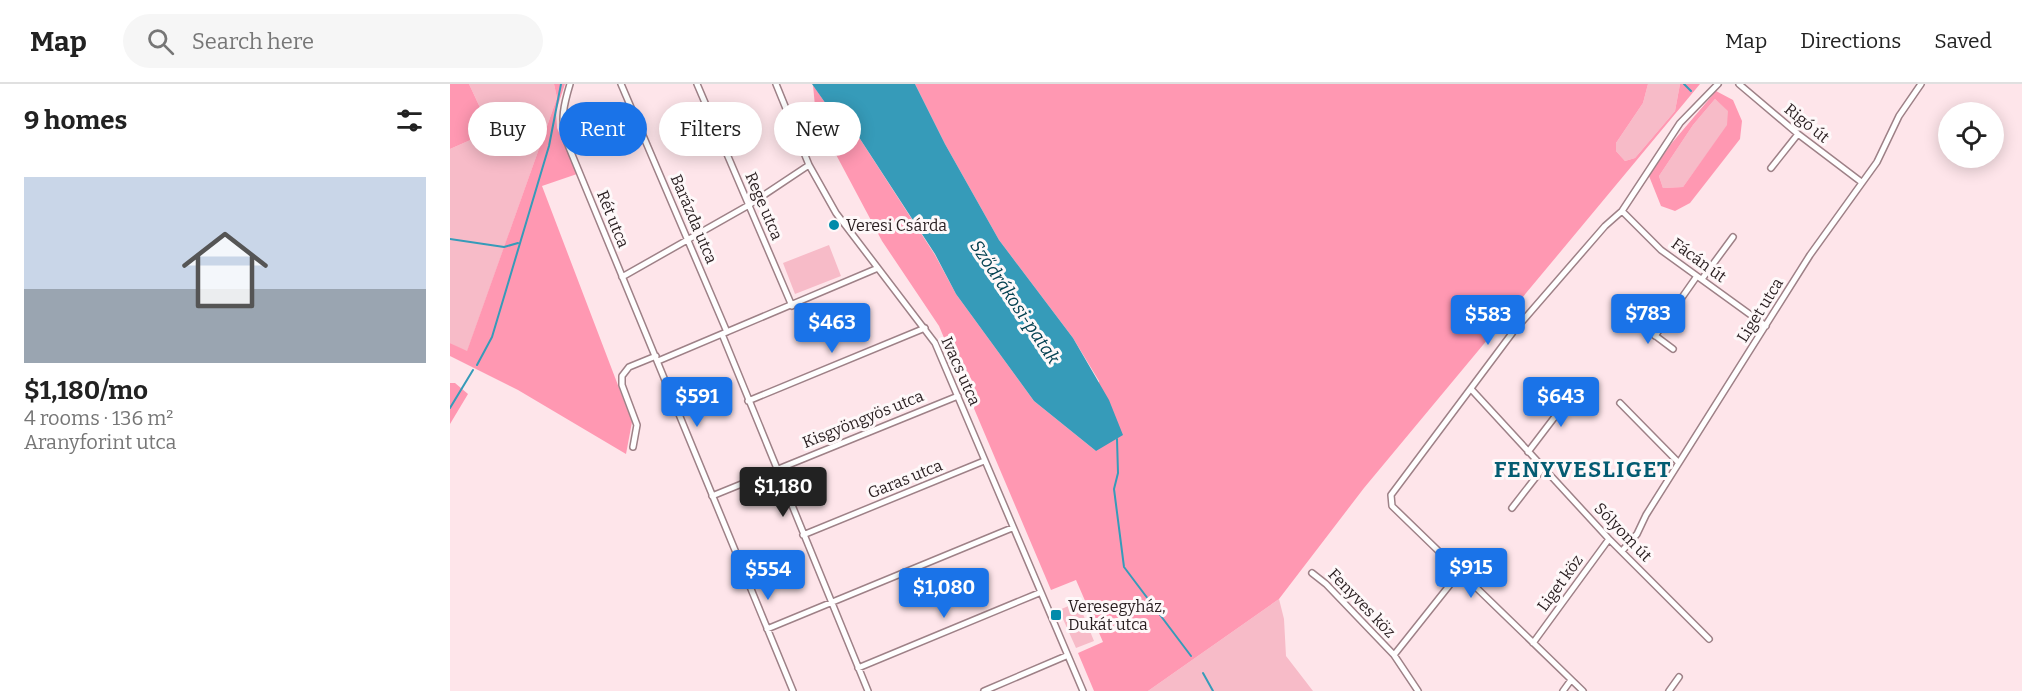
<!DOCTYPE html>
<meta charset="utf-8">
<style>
body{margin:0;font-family:Bitter,serif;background:#f6f6f6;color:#222;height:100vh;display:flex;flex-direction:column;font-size:22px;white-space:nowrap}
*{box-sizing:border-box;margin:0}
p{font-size:20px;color:#767676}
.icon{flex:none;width:33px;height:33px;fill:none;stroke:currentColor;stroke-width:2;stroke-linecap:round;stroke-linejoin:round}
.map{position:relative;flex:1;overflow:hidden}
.drawer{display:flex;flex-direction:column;background:#fff;width:450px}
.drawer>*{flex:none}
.guide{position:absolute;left:18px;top:18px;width:570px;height:54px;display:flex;gap:12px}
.tools{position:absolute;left:1488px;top:18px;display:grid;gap:12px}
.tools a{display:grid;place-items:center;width:66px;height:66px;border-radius:50%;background:#fff;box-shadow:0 3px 15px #0003;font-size:30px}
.price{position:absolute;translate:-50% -51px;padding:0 14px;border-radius:6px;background:#1a73e8;color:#fff;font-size:20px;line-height:39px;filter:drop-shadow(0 2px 3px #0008)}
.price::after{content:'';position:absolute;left:50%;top:36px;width:18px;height:14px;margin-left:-9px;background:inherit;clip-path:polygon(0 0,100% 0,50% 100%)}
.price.selected{background:#222;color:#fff}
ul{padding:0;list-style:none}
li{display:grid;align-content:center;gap:12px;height:318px;padding:0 24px}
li+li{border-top:2px solid #e0e0e0}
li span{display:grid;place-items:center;height:186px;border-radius:0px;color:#555}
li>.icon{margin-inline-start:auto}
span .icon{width:108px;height:108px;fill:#fffc;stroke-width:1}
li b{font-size:26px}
h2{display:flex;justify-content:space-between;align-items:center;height:72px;padding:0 24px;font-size:26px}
.chip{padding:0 21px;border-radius:27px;background:#fff;box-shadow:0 3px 15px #0003;font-size:21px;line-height:54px}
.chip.selected{background:#1a73e8;color:#fff}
header{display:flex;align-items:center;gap:36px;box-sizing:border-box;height:84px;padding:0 30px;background:#fff;border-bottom:2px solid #e0e0e0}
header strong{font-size:28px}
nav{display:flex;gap:33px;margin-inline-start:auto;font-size:21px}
.search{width:420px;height:54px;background:#f6f6f6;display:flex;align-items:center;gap:15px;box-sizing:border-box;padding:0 21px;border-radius:33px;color:#767676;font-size:22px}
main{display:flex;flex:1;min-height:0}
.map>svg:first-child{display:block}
.green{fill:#f7bbc8}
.forest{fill:#ff98b2;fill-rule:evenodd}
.water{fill:#369bb9}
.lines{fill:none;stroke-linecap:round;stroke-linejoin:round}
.stream{stroke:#369bb9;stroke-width:2}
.street-casing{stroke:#9e8187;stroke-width:8}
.street{stroke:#fff;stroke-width:5}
.poi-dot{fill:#018baa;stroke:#fef8f9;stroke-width:2}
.labels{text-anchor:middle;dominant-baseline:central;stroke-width:6;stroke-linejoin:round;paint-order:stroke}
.street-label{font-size:16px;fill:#291e20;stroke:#fef8f9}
.poi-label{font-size:16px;fill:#291e20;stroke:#fef8f9;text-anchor:start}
.water-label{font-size:18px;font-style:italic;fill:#044151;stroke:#fef8f9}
.district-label{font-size:22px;font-weight:bold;letter-spacing:1.5px;fill:#035c72;stroke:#fef8f9}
</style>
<header>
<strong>Map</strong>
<div class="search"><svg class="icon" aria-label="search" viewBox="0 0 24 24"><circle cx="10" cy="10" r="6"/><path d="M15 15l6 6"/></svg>Search here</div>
<nav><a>Map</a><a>Directions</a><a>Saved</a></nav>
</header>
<main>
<section class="drawer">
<h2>9 homes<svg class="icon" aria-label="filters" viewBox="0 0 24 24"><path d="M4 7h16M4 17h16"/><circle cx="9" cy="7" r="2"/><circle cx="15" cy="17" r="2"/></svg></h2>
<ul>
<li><span style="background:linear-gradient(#c9d6e8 60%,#9aa5b1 0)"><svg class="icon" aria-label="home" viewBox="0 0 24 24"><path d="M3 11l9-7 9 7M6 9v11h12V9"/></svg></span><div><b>$1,180/mo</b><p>4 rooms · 136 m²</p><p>Aranyforint utca</p></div></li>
</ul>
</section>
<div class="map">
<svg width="1572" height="607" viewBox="0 0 1572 607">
<rect width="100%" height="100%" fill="#fee5ea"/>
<path class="green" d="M19 0H104L107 14 17 268 0 259V65L41 47Z
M1198 0H1230L1225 27 1185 74 1175 77 1166 67V59L1193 19Z
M1265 15 1278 26V41L1233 103 1213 104 1209 92 1243 41Z
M379 161 391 192 345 210 333 179Z
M829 515 834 535 836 572 863 607H698Z
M628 518 644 557 626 564 609 526Z"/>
<path class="forest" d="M0 0H19L41 47 0 65Z
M104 0H115L106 27 107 44 127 90 92 102 182 338 176 370 68 306 0 272V259L17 267 107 14Z
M465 0H1198L1193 19 1166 59V67L1175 77 1185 74 1225 27 1230 0H1250L914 404 829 515 698 607H644L628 569 653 558 626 496 601 506 489 242 432 157 366 33 363 1 376 20 401 41 485 171 506 210 584 317 646 367 649 297 623 254 549 156 495 60Z
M1266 7 1283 16 1292 37 1290 55 1240 119 1225 127 1211 122 1199 92 1221 60ZM1265 15 1278 27 1277 41 1233 103 1213 104 1209 92 1243 41Z
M0 299H5L18 310 0 340Z"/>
<path class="water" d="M362 0H465L495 60 549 156 623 254 659 316 673 351 646 367 584 317 506 210 485 170 401 41 376 20Z"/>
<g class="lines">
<path class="stream" d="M1234 0 1241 7
M0 155 54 163 68 159
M27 281 42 253 99 62 111 0
M0 324 23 286
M667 355 668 389 664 405 674 483 741 572
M753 589 763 607"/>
<defs>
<path id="street" d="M120 0C114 20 110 36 116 56L343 607
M171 0 277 248
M247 0 342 222
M326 0 359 81 386 129 485 259 633 607
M1289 0 1348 50 1410 97
M1321 84 1348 50
M1172 127 1211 166 1316 242
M172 193 299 121 359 81
M1252 195 1283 153
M1187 238 1223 265
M272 250 418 607
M1205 252 1247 192
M208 277 428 184
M1021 305 1159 455 1259 555
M298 317 475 244
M1170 319 1228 378
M183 363 187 341 172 301V292L179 283 206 272
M1078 368 1126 305
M262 412 508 312
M1062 424 1093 384
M353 451 534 377
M1172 467 1187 450 1196 431 1360 171 1427 78 1449 32 1471 0
M862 489 876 500 944 571 1010 488
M317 545 562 444
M1083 559 1159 455
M944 571 968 607
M408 584 589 509
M534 607 616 572
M1113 607 1121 596
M1133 607 942 422 941 411 1063 248 1155 142 1172 127 1230 39 1268 0
M1219 607 1229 593"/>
</defs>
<use href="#street" class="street-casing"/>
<use href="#street" class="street"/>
</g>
<g class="poi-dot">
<circle cx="384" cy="141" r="6"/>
<rect x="600" y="525" width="12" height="12" rx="3"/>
</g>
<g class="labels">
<g class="street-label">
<text transform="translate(1357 39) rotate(39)">Rigó út</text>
<text transform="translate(314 122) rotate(67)">Rege utca</text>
<text transform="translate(163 135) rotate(68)">Rét utca</text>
<text transform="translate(244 135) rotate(67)">Barázda utca</text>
<text transform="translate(1249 176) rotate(36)">Fácán út</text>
<text transform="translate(1310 226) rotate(-58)">Liget utca</text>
<text transform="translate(511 287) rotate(66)">Ivacs utca</text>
<text transform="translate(413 335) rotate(-22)">Kisgyöngyös utca</text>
<text transform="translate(455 395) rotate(-22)">Garas utca</text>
<text transform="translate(1173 448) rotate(46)">Sólyom út</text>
<text transform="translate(1110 499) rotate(-54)">Liget köz</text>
<text transform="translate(912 519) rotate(46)">Fenyves köz</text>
</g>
<g class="poi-label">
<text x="396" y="141">Veresi Csárda</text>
<text x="618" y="522">Veresegyház,<tspan x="618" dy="18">Dukát utca</tspan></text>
</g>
<g class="water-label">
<text transform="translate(565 218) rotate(56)">Sződrákosi-patak</text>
</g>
<g class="district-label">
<text x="1133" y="385">FENYVESLIGET</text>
</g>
</g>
</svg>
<div class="tools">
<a><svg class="icon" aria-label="locate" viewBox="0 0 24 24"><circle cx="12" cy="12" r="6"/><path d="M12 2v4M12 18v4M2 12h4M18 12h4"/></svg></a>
</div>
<b class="price" style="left:1198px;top:261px">$783</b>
<b class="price" style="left:1038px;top:262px">$583</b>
<b class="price" style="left:382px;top:270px">$463</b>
<b class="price" style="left:247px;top:344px">$591</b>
<b class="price" style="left:1111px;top:344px">$643</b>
<b class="price selected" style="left:333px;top:434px">$1,180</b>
<b class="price" style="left:1021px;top:515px">$915</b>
<b class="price" style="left:318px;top:517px">$554</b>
<b class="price" style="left:494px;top:535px">$1,080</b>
<div class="guide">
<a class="chip">Buy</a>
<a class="chip selected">Rent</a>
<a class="chip">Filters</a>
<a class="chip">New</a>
</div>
</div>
</main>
